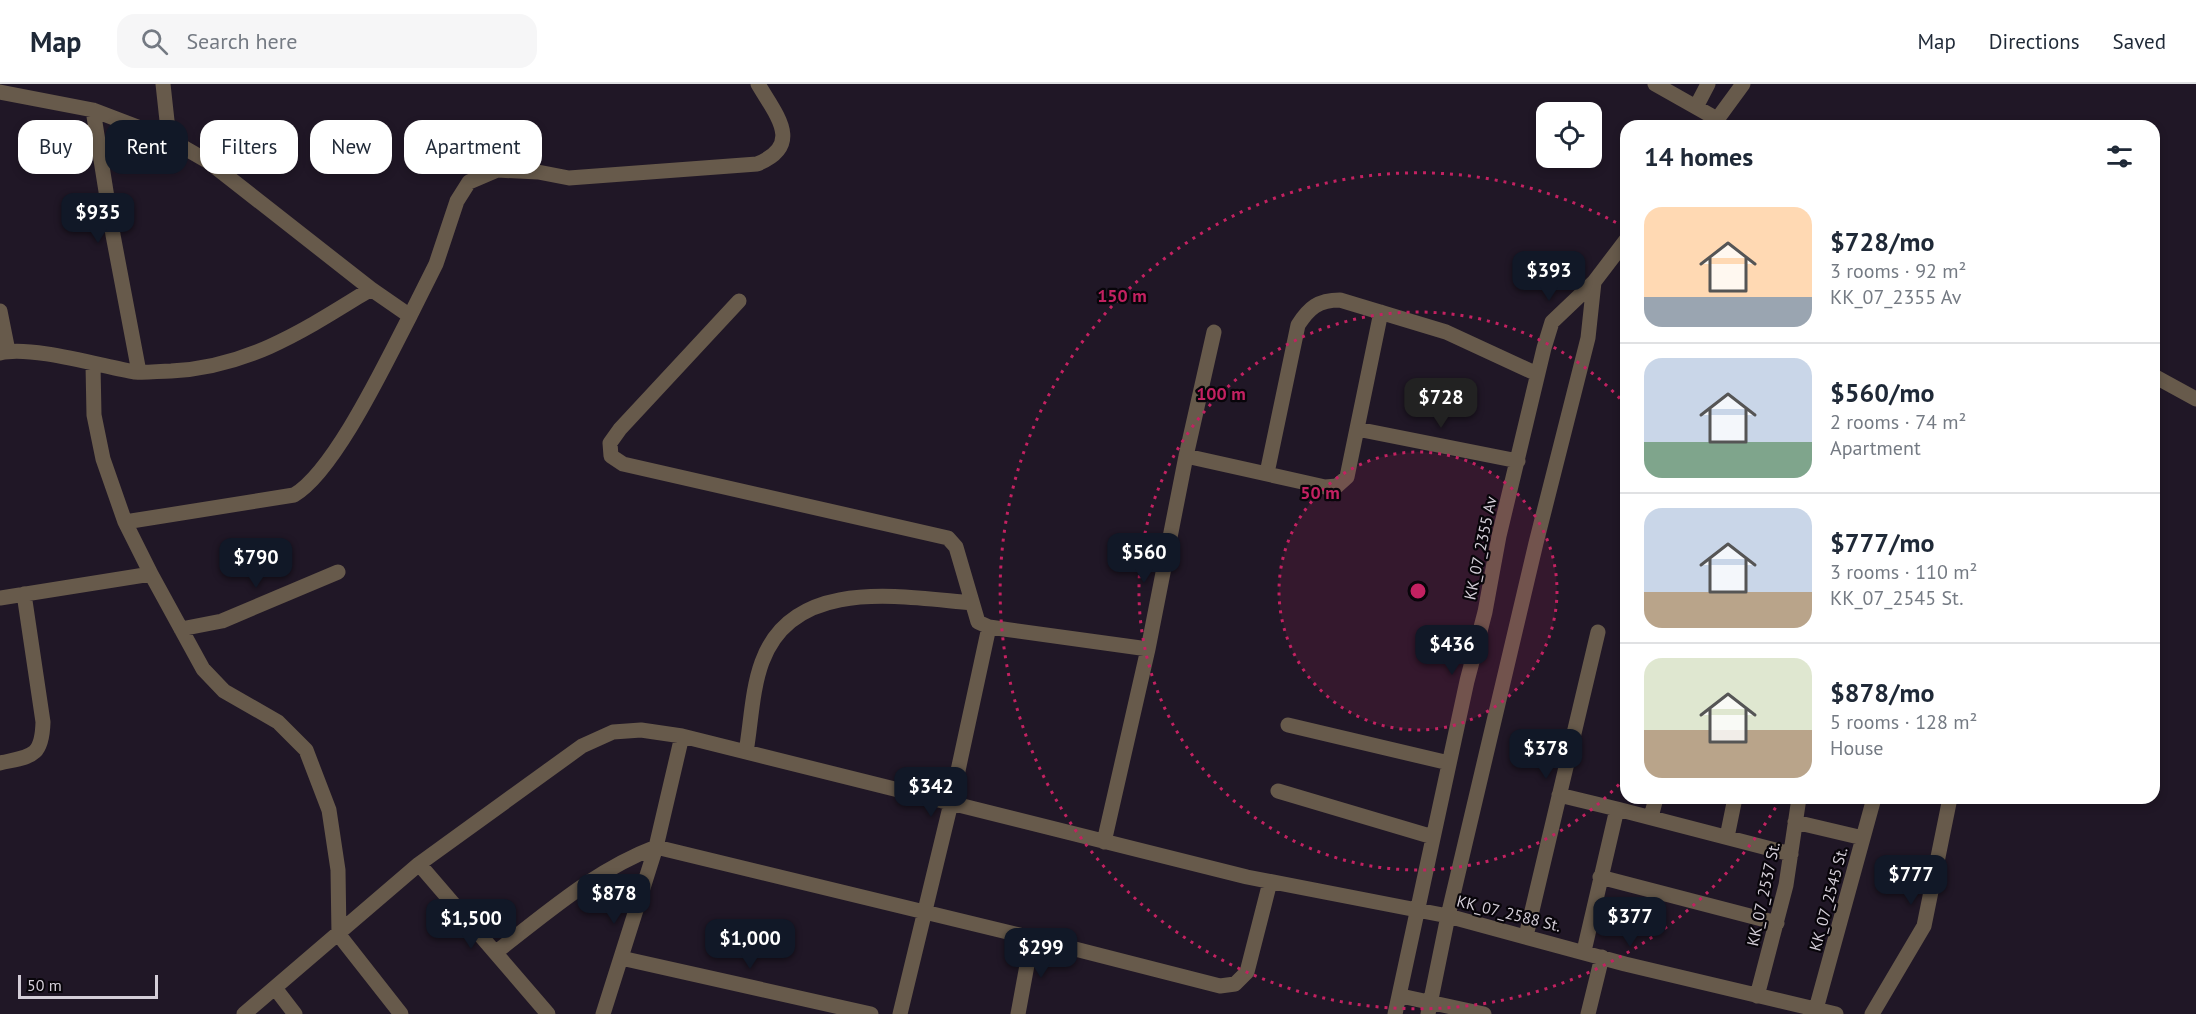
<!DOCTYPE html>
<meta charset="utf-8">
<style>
body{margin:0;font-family:"PT Sans",sans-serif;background:#f6f6f7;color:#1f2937;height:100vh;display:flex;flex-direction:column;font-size:22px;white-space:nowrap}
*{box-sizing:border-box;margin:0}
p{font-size:20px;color:#747a83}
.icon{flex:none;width:33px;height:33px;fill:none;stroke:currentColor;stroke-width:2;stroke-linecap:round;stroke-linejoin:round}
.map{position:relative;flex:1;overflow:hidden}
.details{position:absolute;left:1620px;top:36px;width:540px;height:684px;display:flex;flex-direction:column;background:#fff;border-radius:18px;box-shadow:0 3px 9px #0003}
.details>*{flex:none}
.hud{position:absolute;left:18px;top:36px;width:570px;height:54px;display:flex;gap:12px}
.tools{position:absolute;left:1536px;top:18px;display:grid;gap:12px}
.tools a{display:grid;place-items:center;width:66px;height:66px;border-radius:12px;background:#fff;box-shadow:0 3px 9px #0003;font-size:30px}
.scale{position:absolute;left:18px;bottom:15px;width:140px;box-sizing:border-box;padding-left:6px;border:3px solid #d4ced8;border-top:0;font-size:16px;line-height:21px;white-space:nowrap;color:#d4ced8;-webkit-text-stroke:4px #08050a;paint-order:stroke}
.price{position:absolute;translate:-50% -51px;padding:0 14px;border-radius:12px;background:#111827;color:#fff;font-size:20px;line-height:39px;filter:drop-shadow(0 2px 3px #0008)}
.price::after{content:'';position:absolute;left:50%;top:36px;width:18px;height:14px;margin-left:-9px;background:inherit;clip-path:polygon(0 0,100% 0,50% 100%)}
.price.active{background:#222;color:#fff}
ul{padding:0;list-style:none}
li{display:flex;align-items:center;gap:18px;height:150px;padding:0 24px}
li+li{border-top:2px solid #e0e1e3}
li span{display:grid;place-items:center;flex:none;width:168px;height:120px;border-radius:18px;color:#555}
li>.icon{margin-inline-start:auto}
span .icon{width:72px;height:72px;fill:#fffc;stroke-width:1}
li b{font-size:26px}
h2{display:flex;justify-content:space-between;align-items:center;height:72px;padding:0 24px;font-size:26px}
.chip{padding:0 21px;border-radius:18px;background:#fff;box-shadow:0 3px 9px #0003;font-size:21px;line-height:54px}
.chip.active{background:#111827;color:#fff}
header{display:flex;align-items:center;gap:36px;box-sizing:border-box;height:84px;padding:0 30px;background:#fff;border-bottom:2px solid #e0e1e3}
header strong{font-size:28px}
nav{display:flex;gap:33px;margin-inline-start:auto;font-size:21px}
.search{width:420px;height:54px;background:#f6f6f7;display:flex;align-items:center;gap:15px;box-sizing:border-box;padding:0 21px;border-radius:18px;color:#747a83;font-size:22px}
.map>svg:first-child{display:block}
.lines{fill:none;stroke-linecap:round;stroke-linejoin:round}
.minor{stroke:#675a4b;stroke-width:15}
.ring{fill:none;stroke:#c32161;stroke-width:3;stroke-dasharray:3 6}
.labels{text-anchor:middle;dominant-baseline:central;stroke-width:4.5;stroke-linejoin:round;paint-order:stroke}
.street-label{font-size:16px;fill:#d4ced8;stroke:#08050a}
.centre{fill:#c32161;stroke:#08050a;stroke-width:3}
.ring-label{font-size:18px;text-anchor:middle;font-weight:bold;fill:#c32161;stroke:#08050a;stroke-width:4.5;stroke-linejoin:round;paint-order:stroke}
</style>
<header>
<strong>Map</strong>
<div class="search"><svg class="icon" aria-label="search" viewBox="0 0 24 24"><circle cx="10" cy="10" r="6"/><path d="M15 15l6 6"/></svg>Search here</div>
<nav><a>Map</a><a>Directions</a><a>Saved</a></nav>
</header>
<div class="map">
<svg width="2196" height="930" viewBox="0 0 2196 930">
<rect width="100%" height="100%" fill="#201726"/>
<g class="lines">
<path class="minor" d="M163 0 169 55
M1655 0 1717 35
M0 8 93 26 169 55 209 78 371 205 410 232C387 276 335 387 294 411L125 438 151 490
M1696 23 1708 0
M93 26 113 151 139 288
M1713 41 1743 0
M739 217 620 345 610 359 611 372 623 380 948 454 956 463 978 538 989 543 1148 565
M0 227 8 267
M410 232 436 180 457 117 469 98 497 86 538 88 569 94 757 80C804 61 776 31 758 0
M0 269C30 261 101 282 135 288 147 289 159 287 171 287 250 283 306 245 371 205
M93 281 94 331 103 375 125 438
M2154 292 2196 315
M1357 345 1518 377
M1186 372 1325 403 1337 402 1347 393 1381 228
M1267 389 1298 241C1309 224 1318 216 1340 216L1446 248 1537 290
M0 514 151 490 203 585 224 607 278 638 306 666 329 726 338 786 339 851 401 930
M181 545 222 537 338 488
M1288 641 1449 679
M746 668C751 639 752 605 762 578 793 492 901 513 972 519
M0 679C31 672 42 674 43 638L24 510
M1278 707 1433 753
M1559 711 1617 725
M1651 733 1656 714
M1795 738 1863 754
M1727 753 1735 714
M1104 758 1148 565 1186 372 1214 248
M419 780 548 930
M1600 793 1777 839
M1526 852 1598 548
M1584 867 1617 725 1791 770
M496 868C547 829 595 786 656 763L1032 854 1220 902 1235 900 1247 888 1270 798
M621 874 871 930
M275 904 295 930
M1401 912 1484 930
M1757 912 1786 801 1799 714
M1816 925 1874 714
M244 930 419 780 582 662 613 648 641 646 682 652 1247 793 1448 832 1625 880 1836 930
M603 930 656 763 682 652
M900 930 951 719 989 543
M1018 930 1032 854
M1395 930 1467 597 1485 528 1499 452 1544 264 1552 238 1594 198 1626 156
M1428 930 1448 832 1536 459 1588 254 1594 198
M1588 930 1602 873
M1872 930 1924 842 1950 714"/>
</g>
<circle cx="1418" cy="507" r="139" fill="#c32161" fill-opacity=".12"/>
<g class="ring">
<circle cx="1418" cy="507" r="139"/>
<path d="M1625 694A279 279 0 1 1 1625 320"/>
<path d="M1780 716A418 418 0 1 1 1624 143"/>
</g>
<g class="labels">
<g class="street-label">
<text transform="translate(1480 464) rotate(-78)">KK_07_2355 Av</text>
<text transform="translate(1763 810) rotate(-78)">KK_07_2537 St.</text>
<text transform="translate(1828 815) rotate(-75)">KK_07_2545 St.</text>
<text transform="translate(1509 829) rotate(14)">KK_07_2588 St.</text>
</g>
</g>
<circle cx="1418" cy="507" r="9" class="centre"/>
<g class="ring-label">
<text x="1122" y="218">150 m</text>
<text x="1221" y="316">100 m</text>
<text x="1320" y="415">50 m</text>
</g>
</svg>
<div class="tools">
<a><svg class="icon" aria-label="locate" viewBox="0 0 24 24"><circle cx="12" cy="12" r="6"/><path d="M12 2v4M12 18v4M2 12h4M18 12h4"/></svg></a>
</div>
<div class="scale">50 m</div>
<b class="price" style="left:98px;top:160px">$935</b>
<b class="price" style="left:1549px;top:218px">$393</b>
<b class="price active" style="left:1441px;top:345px">$728</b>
<b class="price" style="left:1144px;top:500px">$560</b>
<b class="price" style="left:256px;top:505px">$790</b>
<b class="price" style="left:1452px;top:592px">$436</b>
<b class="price" style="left:1546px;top:696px">$378</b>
<b class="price" style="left:931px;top:734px">$342</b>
<b class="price" style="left:1911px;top:822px">$777</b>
<b class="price" style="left:614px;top:841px">$878</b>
<b class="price" style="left:1630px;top:864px">$377</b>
<b class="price" style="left:471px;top:866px">$1,500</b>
<b class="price" style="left:750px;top:886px">$1,000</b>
<b class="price" style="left:1041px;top:895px">$299</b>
<div class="hud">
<a class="chip">Buy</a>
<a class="chip active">Rent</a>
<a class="chip">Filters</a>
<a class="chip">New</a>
<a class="chip">Apartment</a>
</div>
<section class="details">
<h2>14 homes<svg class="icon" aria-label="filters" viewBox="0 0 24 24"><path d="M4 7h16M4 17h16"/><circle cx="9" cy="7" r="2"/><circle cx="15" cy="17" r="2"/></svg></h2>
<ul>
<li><span style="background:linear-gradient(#ffd9b3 75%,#9aa5b1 0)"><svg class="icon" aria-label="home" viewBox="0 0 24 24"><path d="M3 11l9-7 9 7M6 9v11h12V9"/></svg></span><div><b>$728/mo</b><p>3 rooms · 92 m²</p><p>KK_07_2355 Av</p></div></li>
<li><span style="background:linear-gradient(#c9d6e8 70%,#7fa58c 0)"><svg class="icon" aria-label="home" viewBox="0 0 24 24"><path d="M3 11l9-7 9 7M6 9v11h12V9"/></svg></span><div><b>$560/mo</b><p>2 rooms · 74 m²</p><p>Apartment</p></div></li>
<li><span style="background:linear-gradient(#c9d6e8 70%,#b9a48a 0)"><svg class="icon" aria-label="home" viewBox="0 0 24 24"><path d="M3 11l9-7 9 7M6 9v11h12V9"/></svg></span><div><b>$777/mo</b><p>3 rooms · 110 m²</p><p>KK_07_2545 St.</p></div></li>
<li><span style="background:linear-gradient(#dfe7d0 60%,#b9a48a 0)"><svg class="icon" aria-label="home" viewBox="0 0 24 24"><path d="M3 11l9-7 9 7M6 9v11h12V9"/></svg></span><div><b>$878/mo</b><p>5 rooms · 128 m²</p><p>House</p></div></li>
</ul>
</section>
</div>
